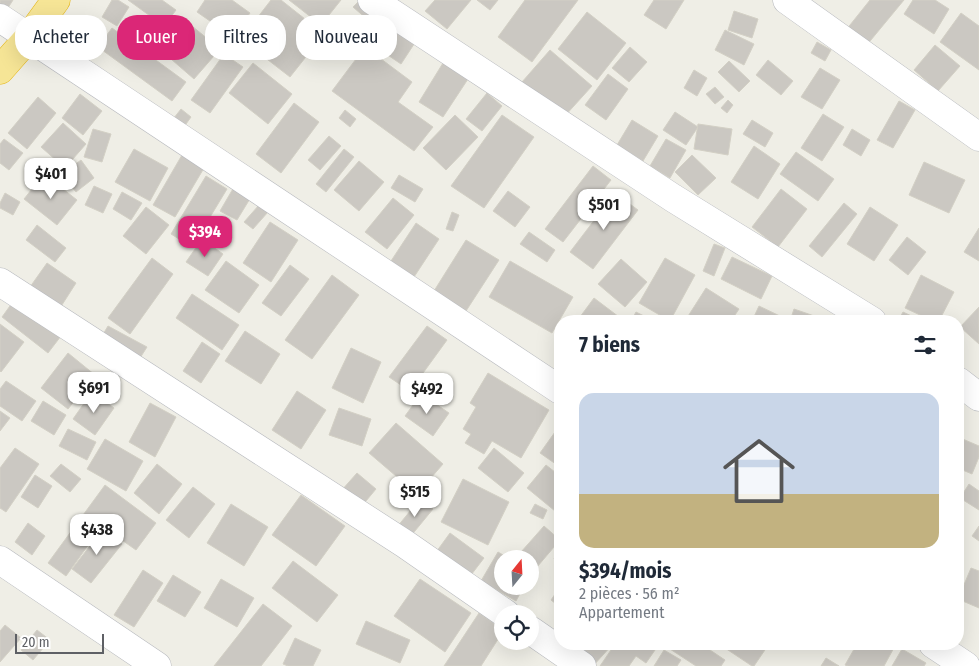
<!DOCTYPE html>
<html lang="fr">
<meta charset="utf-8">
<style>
body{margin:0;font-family:"Fira Sans Condensed",sans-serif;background:#f6f6f7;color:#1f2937;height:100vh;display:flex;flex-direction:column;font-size:19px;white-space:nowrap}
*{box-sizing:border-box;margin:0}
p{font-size:16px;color:#747a83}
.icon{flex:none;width:28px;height:28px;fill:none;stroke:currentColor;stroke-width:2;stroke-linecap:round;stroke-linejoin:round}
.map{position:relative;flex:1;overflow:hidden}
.details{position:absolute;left:554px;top:315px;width:410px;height:335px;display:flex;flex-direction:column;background:#fff;border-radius:20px;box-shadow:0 5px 20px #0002}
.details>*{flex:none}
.top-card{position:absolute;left:15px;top:15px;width:464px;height:45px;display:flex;gap:10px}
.needle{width:32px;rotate:18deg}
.controls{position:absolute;left:494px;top:550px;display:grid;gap:10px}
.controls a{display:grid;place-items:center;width:45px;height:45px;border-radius:50%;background:#fff;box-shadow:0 5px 20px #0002;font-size:25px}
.scale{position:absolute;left:15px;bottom:12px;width:89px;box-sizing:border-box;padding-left:5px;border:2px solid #5e6065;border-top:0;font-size:14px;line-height:18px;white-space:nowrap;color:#5e6065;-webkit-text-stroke:4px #fff;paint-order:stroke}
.price{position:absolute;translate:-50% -42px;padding:0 11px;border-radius:10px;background:#fff;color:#222;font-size:16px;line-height:32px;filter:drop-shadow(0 1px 2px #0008)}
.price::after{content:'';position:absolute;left:50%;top:30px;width:15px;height:11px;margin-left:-8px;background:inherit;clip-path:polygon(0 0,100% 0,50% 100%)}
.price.active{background:#db2777;color:#fff}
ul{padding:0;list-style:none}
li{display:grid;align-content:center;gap:10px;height:265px;padding:0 25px}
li+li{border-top:1px solid #e0e1e3}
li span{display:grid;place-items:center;height:155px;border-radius:15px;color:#555}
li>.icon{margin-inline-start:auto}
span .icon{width:90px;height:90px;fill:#fffc;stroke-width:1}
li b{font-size:21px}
h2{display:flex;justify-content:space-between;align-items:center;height:60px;padding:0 25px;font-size:21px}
.tag{padding:0 18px;border-radius:20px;background:#fff;box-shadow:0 5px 20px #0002;font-size:18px;line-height:45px}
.tag.active{background:#db2777;color:#fff}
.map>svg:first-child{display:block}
.building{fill:#cbc8c2;stroke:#d3d0c5}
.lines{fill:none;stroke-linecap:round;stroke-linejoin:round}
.street-casing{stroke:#b8babf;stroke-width:29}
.highway-casing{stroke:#e5b410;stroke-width:29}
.street{stroke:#fff;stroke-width:28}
.highway{stroke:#f6e596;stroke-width:28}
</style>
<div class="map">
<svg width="979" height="666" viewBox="0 0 979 666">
<rect width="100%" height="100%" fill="#efeee6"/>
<path class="building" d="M0 0H13L6 11 0 7Z
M112 0H118L129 7 117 26 102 17Z
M128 0H162L176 10 164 26Z
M205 0H232L250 13 233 37 197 12Z
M271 0H281L324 34 290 77 241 39Z
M289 0H341L321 25Z
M360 0 377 11 368 20 353 7Z
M435 0H471L447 29 425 11Z
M477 0H498L490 10Z
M525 0H578L532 62 498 37Z
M654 0H684L666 29 644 15Z
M870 0H904L866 46 846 30Z
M913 0H935L949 9 934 34 904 14Z
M734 11 758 19 752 38 728 30Z
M587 12 626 43 597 80 558 49Z
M961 13 979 26V70L940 42Z
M389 15 420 35 401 64 370 43Z
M181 17 220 49 194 79 156 46Z
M340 23 356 26 352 50 336 47Z
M112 28 186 82 172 101 98 47Z
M725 30 754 44 744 65 715 50Z
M817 42 831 50 825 61 811 53Z
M935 45 960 66 938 91 914 70Z
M365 47 412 82 398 102 433 127 414 151 332 91Z
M630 47 647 62 629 82 612 68Z
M550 50 592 86 563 118 522 82Z
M224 54 243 67 210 113 191 100Z
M768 60 793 81 781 95 756 75Z
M729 61 750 81 739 92 718 72Z
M253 63 292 94 268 124 229 93Z
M443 63 468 79 443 117 419 102Z
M820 68 840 80 822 109 801 97Z
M694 70 707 78 697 96 684 88Z
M608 74 628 89 606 120 585 105Z
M715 87 724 97 715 104 706 94Z
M487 93 502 106 482 131 466 119Z
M80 94 102 111 83 135 62 118Z
M38 97 56 113 27 149 8 133Z
M728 100 733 105 727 113 721 108Z
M899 101 915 110 893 148 877 140Z
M294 103 319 122 281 173 256 154Z
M181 109 191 117 181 131 170 123Z
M345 110 356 119 350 127 339 118Z
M675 112 698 127 686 145 663 130Z
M823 114 844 127 822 161 801 148Z
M455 115 478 137 446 170 423 148Z
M502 115 534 137 484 208 451 186Z
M632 120 658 136 643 161 617 145Z
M752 120 773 133 765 147 743 134Z
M63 123 86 144 65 168 41 147Z
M698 124 732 129 728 155 694 149Z
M93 129 111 134 102 162 84 157Z
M852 129 870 140 861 156 843 145Z
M329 136 341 146 320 170 308 160Z
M4 139 23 153 9 170 0 163V144Z
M666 139 686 150 670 178 650 166Z
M754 146 780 164 758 199 731 182Z
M134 149 168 168 150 201 115 182Z
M344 149 354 157 326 192 316 184Z
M796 152 834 179 818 201 780 174Z
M182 155 204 168 175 217 153 205Z
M692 155 716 178 698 195 675 172Z
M81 160 94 178 76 192 62 174Z
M359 161 384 182 359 211 334 190Z
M924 162 965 180 949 213 909 195Z
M593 166 611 180 563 242 545 229Z
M44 174 77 200 57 225 24 199Z
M399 175 423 189 415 202 391 188Z
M206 176 227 189 192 247 171 234Z
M94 186 112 194 103 213 85 205Z
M234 187 251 197 237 220 220 211Z
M781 189 807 209 778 247 752 227Z
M508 191 530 207 515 227 493 211Z
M122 192 142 203 131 220 113 209Z
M5 193 20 202 13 215 0 208V203Z
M615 193 638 210 593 269 570 252Z
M393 198 414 215 387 249 365 232Z
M844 203 857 214 822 257 809 246Z
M259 205 268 212 253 229 244 222Z
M146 207 169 225 146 254 123 236Z
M870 207 898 225 874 261 847 244Z
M452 212 459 215 453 231 446 229Z
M270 222 298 240 271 282 243 263Z
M416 223 439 239 414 277 391 261Z
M37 225 66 248 55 262 26 240Z
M979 228V261L964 252Z
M529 232 555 250 547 262 520 244Z
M907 237 926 252 908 275 889 260Z
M202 239 223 254 208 276 186 262Z
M466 240 499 260 466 311 434 291Z
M714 244 725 248 714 276 703 271Z
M732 257 772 276 761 299 721 279Z
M152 258 173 274 130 334 108 318Z
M665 258 695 275 670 321 639 303Z
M621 259 647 282 625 307 598 284Z
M226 261 259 285 239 313 205 290Z
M510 261 573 297 552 333 489 297Z
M47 263 76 283 60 308 30 287Z
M290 265 309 279 281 316 262 303Z
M332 275 359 295 312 359 285 340Z
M921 275 954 292 939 321H933L905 308Z
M706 288 739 309 731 321H685Z
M192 294 239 325 222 350 176 318Z
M594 298 623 320 622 321H577Z
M15 299 61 336 48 353 2 317Z
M759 306 784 318 782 321H752Z
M979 307V344L960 327Z
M794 309 820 318 819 321H790Z
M636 312 650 319 649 321H631Z
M903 312 922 321H898Z
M0 324 24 342 1 372 0 371Z
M108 326 147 347 140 358 102 336Z
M427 326 447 340 410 391 389 377Z
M245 331 280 354 261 384 225 361Z
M202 342 220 354 201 383 183 371Z
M958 347 963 350 958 360Z
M351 348 381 362 363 403 332 388Z
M68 353 95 375 68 409 41 388Z
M488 373 549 410 521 458 492 441 484 454 465 443 471 434 463 429 476 407 470 403Z
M6 381 36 401 22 421 0 406V389Z
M297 391 326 410 301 449 272 430Z
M92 392 114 408 95 435 73 419Z
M421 394 449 413 433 436 405 416Z
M43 401 66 415 54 435 31 421Z
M150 403 176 417 155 457 129 442Z
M339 408 371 419 362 446 329 435Z
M0 411 10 418 0 431Z
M396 423 443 464 417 494 369 453Z
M560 425V467L540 453Z
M68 429 96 442 87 460 59 446Z
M958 437 979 446V457L972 474 958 468Z
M105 439 143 461 126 491 87 469Z
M15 448 39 464 6 512 0 508V468Z
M494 448 524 473 508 492 478 468Z
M61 464 81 479 70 492 50 476Z
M157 464 182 484 159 514 134 493Z
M546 465 560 476V505L555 511 527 488Z
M357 473 376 489 361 507 341 491Z
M35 475 52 486 38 508 21 497Z
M463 479 509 502 488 545 441 522Z
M969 484 979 491V510L960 498Z
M105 485 156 523 136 550 102 526 66 576 48 563Z
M193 487 215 504 189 538 166 520Z
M301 495 345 526 316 566 272 535Z
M420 499 433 509 410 537 397 527Z
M231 504 268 527 244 566 207 543Z
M535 504 547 510 543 519 530 513Z
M28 523 45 536 32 555 15 542Z
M544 526 560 540 537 567 530 560V559H528L521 552Z
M979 526V541L972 536Z
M103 529 122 544 91 583 72 569Z
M450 533 484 558 468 579 434 555Z
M560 547V562L554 559Z
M498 552 510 559H502V586H524L516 601 481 581Z
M293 561 338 595 317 622 272 588Z
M971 568 979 571V608L958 599Z
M143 570 163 583 134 627 114 615Z
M173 575 201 592 185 617 157 601Z
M221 579 254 598 237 627 204 608Z
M420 579 471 613 445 652 394 616Z
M560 587V607L551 600Z
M263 604 292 626 261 666H214Z
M479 613 502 629V633L481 666H444Z
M366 621 410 640 400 663 356 644Z
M5 625 21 638 0 662V631Z
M37 630 50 640 33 660 21 650Z
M295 638 321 650 313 666H288L283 664Z
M561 644H611L612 645 593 666Z
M615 644H646L655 650 646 663 636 656 629 666H600Z
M673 644H701L725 660 721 666H696L670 649Z
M727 644H769L754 666H752L725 648Z
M857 644H896L884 666H848L845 665Z
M902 649 926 663 924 666H892Z
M664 650 681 660 677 666H654Z
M826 658 839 666H821Z"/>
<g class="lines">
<defs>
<path id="street" d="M372 0 673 198 872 321
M787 0 979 137
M0 18 560 390
M0 282 405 544 506 614
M958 381 979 397
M0 560 157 666
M530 630 582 666
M933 644 966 666"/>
<path id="highway" d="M0 70 29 37 56 0"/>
</defs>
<use href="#street" class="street-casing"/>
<use href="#highway" class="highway-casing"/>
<use href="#street" class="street"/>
<use href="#highway" class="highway"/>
</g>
</svg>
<div class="controls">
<a><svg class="needle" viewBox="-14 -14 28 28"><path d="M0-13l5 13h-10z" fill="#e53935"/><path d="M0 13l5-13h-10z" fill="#747a83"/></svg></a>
<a><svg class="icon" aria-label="locate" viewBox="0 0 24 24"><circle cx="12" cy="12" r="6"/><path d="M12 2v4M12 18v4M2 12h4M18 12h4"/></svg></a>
</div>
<div class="scale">20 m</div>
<b class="price" style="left:51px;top:200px">$401</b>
<b class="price" style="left:604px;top:231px">$501</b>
<b class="price active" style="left:205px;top:258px">$394</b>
<b class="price" style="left:94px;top:414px">$691</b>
<b class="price" style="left:427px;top:415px">$492</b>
<b class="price" style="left:415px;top:518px">$515</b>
<b class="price" style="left:97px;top:556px">$438</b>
<div class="top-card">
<a class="tag">Acheter</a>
<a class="tag active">Louer</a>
<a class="tag">Filtres</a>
<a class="tag">Nouveau</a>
</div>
<section class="details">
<h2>7 biens<svg class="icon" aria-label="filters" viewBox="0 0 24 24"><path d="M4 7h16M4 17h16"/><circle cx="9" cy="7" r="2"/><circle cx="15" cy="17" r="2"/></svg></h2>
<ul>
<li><span style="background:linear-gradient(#c9d6e8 65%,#c2b280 0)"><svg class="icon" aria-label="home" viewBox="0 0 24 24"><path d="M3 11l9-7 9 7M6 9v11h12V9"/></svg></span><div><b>$394/mois</b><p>2 pièces · 56 m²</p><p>Appartement</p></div></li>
</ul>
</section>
</div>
